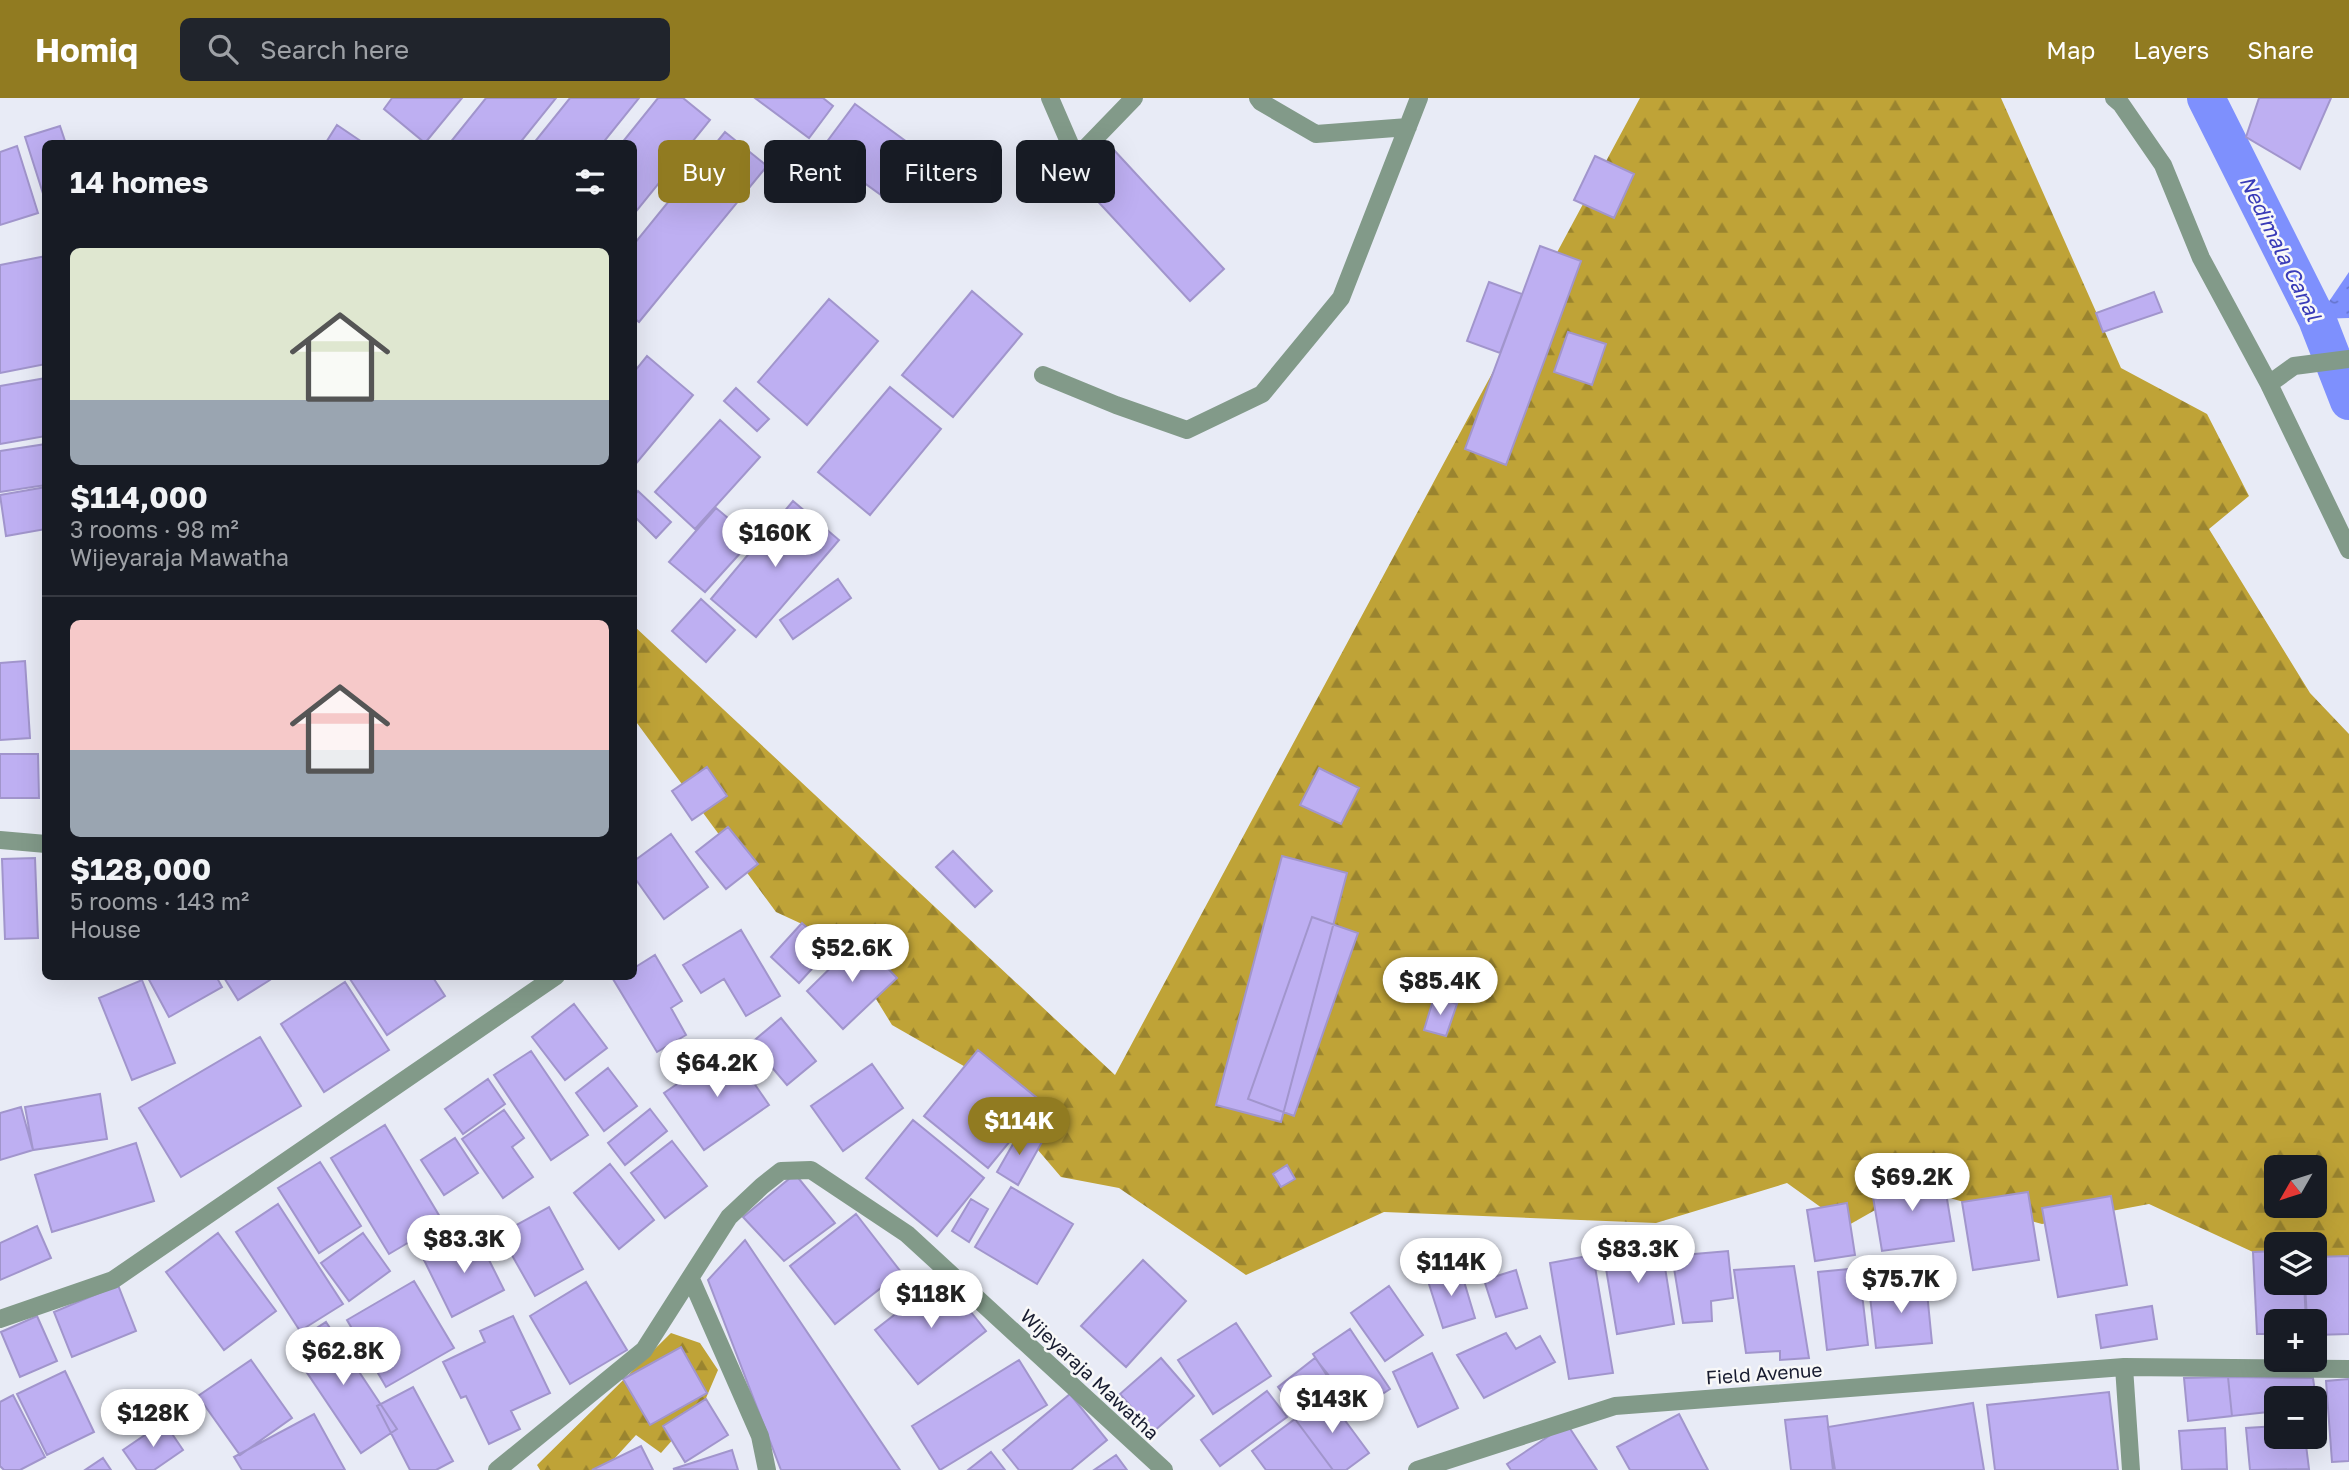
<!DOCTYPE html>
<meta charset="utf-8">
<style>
body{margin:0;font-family:"Golos Text",sans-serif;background:#20242c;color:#f1f3f6;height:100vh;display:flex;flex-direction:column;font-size:26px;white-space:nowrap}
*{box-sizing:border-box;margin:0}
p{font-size:23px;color:#9ea1a6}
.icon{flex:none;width:38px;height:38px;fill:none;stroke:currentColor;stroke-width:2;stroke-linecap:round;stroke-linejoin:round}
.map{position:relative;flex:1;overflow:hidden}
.panel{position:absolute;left:42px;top:42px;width:595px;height:840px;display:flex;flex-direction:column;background:#171b24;border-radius:10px;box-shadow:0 7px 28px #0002}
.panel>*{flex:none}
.hud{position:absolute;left:658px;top:42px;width:665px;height:63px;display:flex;gap:14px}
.needle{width:46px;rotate:231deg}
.controls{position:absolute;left:2264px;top:1057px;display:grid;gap:14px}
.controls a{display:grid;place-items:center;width:63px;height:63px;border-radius:10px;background:#171b24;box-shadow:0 7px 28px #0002;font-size:35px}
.price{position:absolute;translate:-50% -60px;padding:0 16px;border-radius:24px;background:#fff;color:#222;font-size:23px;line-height:46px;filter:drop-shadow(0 2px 4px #0008)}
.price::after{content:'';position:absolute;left:50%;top:42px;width:21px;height:16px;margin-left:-10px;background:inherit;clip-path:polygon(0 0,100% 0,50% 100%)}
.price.selected{background:#917b21;color:#fff}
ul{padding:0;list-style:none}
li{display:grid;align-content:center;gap:14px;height:371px;padding:0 28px}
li+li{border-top:2px solid #363941}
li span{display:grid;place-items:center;height:217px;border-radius:10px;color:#555}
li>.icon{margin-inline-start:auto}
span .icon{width:126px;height:126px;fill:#fffc;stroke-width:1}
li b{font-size:30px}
h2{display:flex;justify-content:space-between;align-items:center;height:84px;padding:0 28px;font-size:30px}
.pill{padding:0 24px;border-radius:10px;background:#171b24;box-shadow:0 7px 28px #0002;font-size:24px;line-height:63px}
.pill.selected{background:#917b21;color:#fff}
header{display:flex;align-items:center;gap:42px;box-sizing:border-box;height:98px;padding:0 35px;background:#917b21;color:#fff}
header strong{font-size:33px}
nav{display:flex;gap:38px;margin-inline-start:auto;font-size:24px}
.search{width:490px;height:63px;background:#20242c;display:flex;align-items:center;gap:18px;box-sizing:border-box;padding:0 24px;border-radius:10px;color:#9ea1a6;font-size:26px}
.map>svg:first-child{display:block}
.forest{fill:url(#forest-firs);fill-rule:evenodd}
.water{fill:url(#water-ripples)}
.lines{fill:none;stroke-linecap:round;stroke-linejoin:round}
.canal{stroke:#7e90fd;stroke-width:38}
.building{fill:#beaff2;stroke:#a195cc;stroke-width:2}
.minor{stroke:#829a89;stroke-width:18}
.labels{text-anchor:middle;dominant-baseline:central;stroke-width:5;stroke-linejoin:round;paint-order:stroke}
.street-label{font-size:19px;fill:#181c30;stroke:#f8f8f8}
.water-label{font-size:21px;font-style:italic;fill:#393bb7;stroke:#f8f8f8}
</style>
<header>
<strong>Homiq</strong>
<div class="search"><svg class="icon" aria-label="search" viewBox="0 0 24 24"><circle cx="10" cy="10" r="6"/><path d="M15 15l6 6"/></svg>Search here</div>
<nav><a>Map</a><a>Layers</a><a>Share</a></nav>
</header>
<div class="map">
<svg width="2349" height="1372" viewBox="0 0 2349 1372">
<defs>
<pattern id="forest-firs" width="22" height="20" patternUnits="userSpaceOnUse" patternTransform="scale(1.75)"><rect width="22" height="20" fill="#bfa337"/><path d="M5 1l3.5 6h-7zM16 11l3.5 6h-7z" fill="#9a842f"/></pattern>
<pattern id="water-ripples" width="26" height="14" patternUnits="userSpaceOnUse" patternTransform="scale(1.75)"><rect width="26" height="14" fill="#7e90fd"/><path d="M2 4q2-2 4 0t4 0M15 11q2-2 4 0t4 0" fill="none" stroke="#6675cd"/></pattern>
</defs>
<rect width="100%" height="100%" fill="#e8ebf6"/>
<path class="forest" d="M1640 0H2001L2121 270 2207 316 2249 398 2209 431 2310 595 2349 636V1166L2315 1161V1146H2277V1157L2253 1154 2149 1106 2042 1126 1914 1090 1847 1128 1787 1085 1656 1125 1384 1114 1246 1177 1119 1090 1061 1079 969 971 892 927 841 844 776 814 634 621V528L1115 977ZM2277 1069H2315V1108H2277Z
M671 1235 700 1245 718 1272 703 1307 661 1355 636 1337 604 1372H540L537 1367Z"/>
<path class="water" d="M2349 174V220L2317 221Z"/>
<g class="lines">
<path class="canal" d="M2206 0 2317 221 2349 303"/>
</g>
<path class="building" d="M392 0H462L425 45 384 11Z
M486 0H556L519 46H449Z
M570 0H639L602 46H533Z
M658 0H683L710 22 634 116V46H621Z
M755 0H823L833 8 809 40Z
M2259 0H2331L2300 71 2246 39Z
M855 6 922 55 888 102 820 53Z
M337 27 365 46H325Z
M60 28 66 46H46V105L25 39Z
M725 34 767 68 639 224 634 220V146Z
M17 48 38 115 0 127V54Z
M1113 51 1224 171 1190 203 1079 83Z
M1595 58 1634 76 1614 120 1574 102Z
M1540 148 1581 163 1506 367 1465 351Z
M46 158V266L0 275V167Z
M1489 184 1522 196 1500 255 1467 243Z
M972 193 1022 236 953 319 902 277Z
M2154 194 2162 214 2103 234 2096 215Z
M829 201 878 243 807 327 758 284Z
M1568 234 1606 246 1592 287 1554 274Z
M647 258 693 297 634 368V274Z
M46 280V338L0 346V288Z
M890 289 941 331 870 417 818 374Z
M736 290 769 321 757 333 724 303Z
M720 322 760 359 695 431 655 394Z
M46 346V387L0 394V353Z
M46 389V431L6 438 0 397Z
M638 393 671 424 656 440 634 418V398Z
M793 403 839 442 756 539 711 501Z
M716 410 753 441 705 494 669 464Z
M838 481 851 500 793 541 780 522Z
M701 501 735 532 706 564 672 533Z
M25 563 30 640 0 642V565Z
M0 656H38L39 700H0Z
M707 669 727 698 692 722 672 693Z
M1319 670 1359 690 1341 726 1300 707Z
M728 729 758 766 726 791 696 754Z
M671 736 708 789 664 821 634 779V763Z
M953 753 992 793 975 809 936 769Z
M1282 758 1347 775 1281 1024 1216 1007Z
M35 760 38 840 5 841 2 761Z
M1312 819 1358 835 1294 1018 1248 1001Z
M802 825 830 851 799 885 771 859Z
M741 832 780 898 746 918 724 881 701 895 683 867Z
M860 841 897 880 843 931 807 893Z
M655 857 682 903 671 910 686 937 657 954 613 881 618 878H634V870Z
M147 878H216L222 889 169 919Z
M223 878H268L270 882 238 902Z
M348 878H432L445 898 387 937Z
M142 882 175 965 132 982 99 900Z
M345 884 389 952 324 994 281 926Z
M1434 899 1457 906 1446 938 1424 932Z
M574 906 607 950 565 982 532 939Z
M781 920 816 963 787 987 751 945Z
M260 939 301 1008 181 1079 139 1010Z
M730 950 769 1007 704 1052 664 995Z
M978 952 1042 1004 988 1070 924 1018Z
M531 953 588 1037 551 1062 494 977Z
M872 966 903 1010 843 1053 811 1008Z
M608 970 637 1008 604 1033 576 995Z
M488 981 505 1006 463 1036 445 1011Z
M100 996 107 1041 33 1052 25 1009Z
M21 1009 33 1052 0 1062V1015Z
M650 1011 667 1033 625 1067 608 1045Z
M504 1012 524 1040 512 1049 533 1079 503 1100 462 1041Z
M913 1022 984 1080 937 1138 866 1080Z
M385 1027 443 1124 389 1156 331 1060Z
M1021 1032 1042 1044 1018 1087 997 1074Z
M455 1040 478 1075 444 1097 421 1062Z
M672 1043 707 1088 665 1120 631 1075Z
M136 1045 154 1103 52 1134 35 1077Z
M320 1064 361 1128 319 1155 278 1090Z
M610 1066 654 1122 619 1151 574 1095Z
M1287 1067 1295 1081 1281 1089 1273 1076Z
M795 1076 835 1125 784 1163 743 1119Z
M1943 1077 1954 1143 1882 1153 1871 1087Z
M1011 1089 1073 1126 1037 1186 975 1149Z
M2028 1094 2039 1162 1973 1172 1962 1104Z
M2111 1098 2127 1187 2058 1199 2042 1110Z
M971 1101 988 1111 969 1144 952 1133Z
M1847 1105 1855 1157 1815 1163 1807 1112Z
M278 1106 343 1206 300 1233 236 1134Z
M549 1109 583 1171 535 1198 500 1136Z
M856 1116 901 1174 835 1226 790 1168Z
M37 1128 51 1160 0 1182V1145Z
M218 1135 276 1213 224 1252 166 1174Z
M363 1135 390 1173 349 1203 321 1165Z
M476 1136 504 1192 452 1219 424 1162Z
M1660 1138 1674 1226 1617 1236 1602 1147Z
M745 1142 900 1372H781L708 1182Z
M1728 1153 1733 1200 1711 1203 1712 1223 1683 1225 1672 1158Z
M2277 1153V1185H2304L2306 1223H2277V1236H2257L2253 1154Z
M1593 1157 1613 1275 1569 1281 1550 1165Z
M2349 1158V1236L2315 1237V1223H2307L2305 1185H2315V1159Z
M1143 1162 1186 1203 1126 1269 1081 1228Z
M1794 1168 1809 1260 1780 1262V1253L1746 1255 1734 1172Z
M1460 1170 1475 1220 1443 1230 1427 1180Z
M1859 1170 1868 1247 1827 1252 1818 1174Z
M1516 1172 1527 1210 1496 1219 1484 1182Z
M943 1179 986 1233 918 1286 875 1232Z
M414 1183 454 1250 386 1289 347 1222Z
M586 1184 627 1252 570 1286 530 1218Z
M1926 1184 1932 1245 1876 1250 1869 1190Z
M118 1187 136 1233 72 1259 54 1214Z
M1389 1188 1423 1237 1385 1263 1351 1215Z
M2152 1208 2157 1241 2101 1250 2096 1217Z
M37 1218 57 1263 20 1279 1 1234Z
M513 1218 550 1295 511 1313 520 1331 489 1346 466 1298 461 1300 443 1264 485 1244 480 1233Z
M326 1224 397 1331 361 1355 289 1248Z
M1236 1225 1271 1278 1213 1316 1178 1262Z
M1350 1231 1390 1291 1352 1316 1313 1256Z
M1506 1235 1516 1251 1540 1238 1555 1264 1484 1300 1457 1257Z
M681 1249 707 1295 650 1327 623 1281Z
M1432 1255 1458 1310 1418 1329 1393 1274Z
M1161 1260 1194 1298 1153 1334 1120 1296Z
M1315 1260 1338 1289 1300 1318 1278 1289Z
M251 1262 292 1320 240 1357 198 1298Z
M1019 1262 1047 1307 940 1372 912 1328Z
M65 1273 94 1334 47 1357 17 1296Z
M2228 1279 2313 1280 2317 1308H2315V1300H2277V1313L2232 1318Z
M2228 1279 2232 1318 2188 1323 2184 1280Z
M2349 1281V1363L2332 1364 2326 1283Z
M413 1289 453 1363 436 1372H410L377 1308Z
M1267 1293 1287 1319 1220 1368 1201 1342Z
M2109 1294 2118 1372H1995L1987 1307Z
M1070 1296 1107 1342 1071 1372H1019L1003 1352Z
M13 1297 45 1359 20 1372H4L0 1368V1304Z
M1327 1298 1369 1355 1346 1372H1333L1295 1321Z
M706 1301 728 1337 685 1364 663 1328Z
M1973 1305 1984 1372H1835L1828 1329Z
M314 1316 345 1372H242L234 1359Z
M1679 1316 1708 1372H1630L1617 1349Z
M1827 1318 1833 1372H1791L1785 1322Z
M1295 1321 1333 1372H1266L1252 1353Z
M164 1324 183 1352 154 1372H137L123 1352Z
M1567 1326 1597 1372H1511L1507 1366Z
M2277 1328V1339H2305L2309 1371 2250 1372 2246 1330Z
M2225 1330 2227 1371 2182 1372 2179 1333Z
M641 1348 653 1372H592Z
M732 1352 738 1372 673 1371Z
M991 1354 1005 1372H968Z
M1116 1357 1127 1372H1094Z
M103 1360 111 1372H85Z"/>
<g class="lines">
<path class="minor" d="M1050 0 1076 60
M1258 0 1261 4 1316 36 1408 29
M2114 0 2121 6 2163 67 2201 160 2269 286 2349 452
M1044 93 1134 0
M1043 277 1116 307 1187 332 1262 296 1341 200 1419 0
M2269 286 2294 268 2349 261
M0 742 46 746
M691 1181 760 1338 767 1372
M0 1221 113 1182 556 878
M2124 1269 2131 1372
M497 1372 644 1252 729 1119 762 1088 781 1073 811 1072 907 1136 1164 1372
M1417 1372 1615 1308 2124 1269 2349 1271"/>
</g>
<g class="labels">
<g class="street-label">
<text transform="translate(1764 1275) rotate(-4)">Field Avenue</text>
<text transform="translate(1090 1276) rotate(43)">Wijeyaraja Mawatha</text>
</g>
<g class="water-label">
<text transform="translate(2281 150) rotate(64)">Nedimala Canal</text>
</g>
</g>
</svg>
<div class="controls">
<a><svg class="needle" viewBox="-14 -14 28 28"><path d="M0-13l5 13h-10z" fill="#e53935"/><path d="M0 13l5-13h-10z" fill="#9ea1a6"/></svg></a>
<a><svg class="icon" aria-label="layers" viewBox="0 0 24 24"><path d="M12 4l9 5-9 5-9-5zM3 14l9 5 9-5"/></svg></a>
<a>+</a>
<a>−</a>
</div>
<b class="price" style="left:775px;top:471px">$160K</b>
<b class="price" style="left:852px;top:886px">$52.6K</b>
<b class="price" style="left:1440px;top:919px">$85.4K</b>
<b class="price" style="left:717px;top:1001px">$64.2K</b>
<b class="price selected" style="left:1019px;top:1059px">$114K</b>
<b class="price" style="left:1912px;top:1115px">$69.2K</b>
<b class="price" style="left:464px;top:1177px">$83.3K</b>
<b class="price" style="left:1638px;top:1187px">$83.3K</b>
<b class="price" style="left:1451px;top:1200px">$114K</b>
<b class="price" style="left:1901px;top:1217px">$75.7K</b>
<b class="price" style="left:931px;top:1232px">$118K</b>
<b class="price" style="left:343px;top:1289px">$62.8K</b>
<b class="price" style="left:1332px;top:1337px">$143K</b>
<b class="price" style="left:153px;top:1351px">$128K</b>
<div class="hud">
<a class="pill selected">Buy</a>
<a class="pill">Rent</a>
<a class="pill">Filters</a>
<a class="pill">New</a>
</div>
<section class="panel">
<h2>14 homes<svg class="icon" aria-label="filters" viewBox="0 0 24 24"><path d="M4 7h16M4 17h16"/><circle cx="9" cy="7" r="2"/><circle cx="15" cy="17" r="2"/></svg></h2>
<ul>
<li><span style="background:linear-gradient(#dfe7d0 70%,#9aa5b1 0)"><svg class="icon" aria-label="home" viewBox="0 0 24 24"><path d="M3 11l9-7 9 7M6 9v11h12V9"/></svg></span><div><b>$114,000</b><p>3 rooms · 98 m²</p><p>Wijeyaraja Mawatha</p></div></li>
<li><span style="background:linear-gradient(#f6c9c9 60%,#9aa5b1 0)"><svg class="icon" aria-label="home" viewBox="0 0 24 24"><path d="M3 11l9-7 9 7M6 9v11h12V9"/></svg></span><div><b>$128,000</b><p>5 rooms · 143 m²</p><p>House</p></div></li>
</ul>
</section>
</div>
